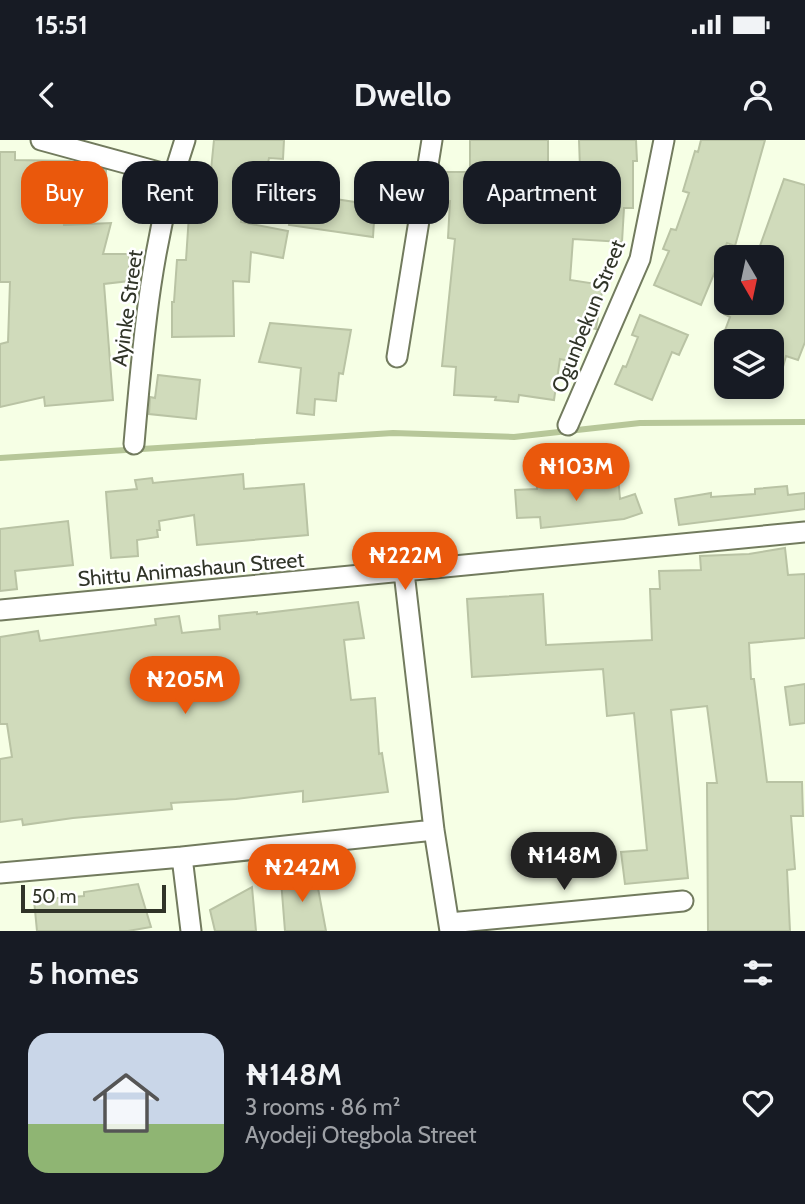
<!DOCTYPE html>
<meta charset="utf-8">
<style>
body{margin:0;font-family:Cabin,sans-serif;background:#242831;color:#f1f3f6;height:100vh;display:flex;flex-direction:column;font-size:26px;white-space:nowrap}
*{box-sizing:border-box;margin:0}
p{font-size:23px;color:#9ea1a6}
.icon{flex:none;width:38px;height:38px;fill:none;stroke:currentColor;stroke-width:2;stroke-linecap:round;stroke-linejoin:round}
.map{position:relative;height:791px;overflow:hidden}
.panel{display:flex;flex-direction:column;background:#171b24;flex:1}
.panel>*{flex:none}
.guide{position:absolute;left:21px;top:21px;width:763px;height:63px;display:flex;gap:14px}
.needle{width:46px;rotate:171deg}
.controls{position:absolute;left:714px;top:105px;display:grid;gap:14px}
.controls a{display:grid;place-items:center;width:70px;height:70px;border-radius:14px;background:#171b24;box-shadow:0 4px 10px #0003;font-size:35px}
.scale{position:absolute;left:21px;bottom:18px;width:145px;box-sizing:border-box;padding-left:7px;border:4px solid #303428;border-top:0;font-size:19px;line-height:24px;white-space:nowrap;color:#303428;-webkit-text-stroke:5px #fff;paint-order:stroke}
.price{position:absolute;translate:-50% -60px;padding:0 16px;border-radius:24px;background:#ea580c;color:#fff;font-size:23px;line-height:46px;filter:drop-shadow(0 2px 4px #0008)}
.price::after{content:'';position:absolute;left:50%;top:42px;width:21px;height:16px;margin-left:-10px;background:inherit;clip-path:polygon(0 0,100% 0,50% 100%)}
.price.selected{background:#222;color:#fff}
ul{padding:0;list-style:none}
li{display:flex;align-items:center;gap:21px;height:175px;padding:0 28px}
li+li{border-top:2px solid #363941}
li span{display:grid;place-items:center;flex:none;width:196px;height:140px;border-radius:21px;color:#555}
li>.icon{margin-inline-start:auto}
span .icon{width:84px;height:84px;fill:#fffc;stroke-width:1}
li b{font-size:30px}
h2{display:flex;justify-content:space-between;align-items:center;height:84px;padding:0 28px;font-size:30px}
.chip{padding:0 24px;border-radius:21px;background:#171b24;box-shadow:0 4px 10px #0003;font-size:24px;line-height:63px}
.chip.selected{background:#ea580c;color:#fff}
.status{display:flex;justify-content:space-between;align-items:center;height:49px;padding:0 35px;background:#171b24;direction:ltr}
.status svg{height:19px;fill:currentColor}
header{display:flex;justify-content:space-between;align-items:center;height:91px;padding:0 28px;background:#171b24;font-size:32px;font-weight:700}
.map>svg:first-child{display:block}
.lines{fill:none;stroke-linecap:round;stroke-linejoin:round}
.stream{stroke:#b7c799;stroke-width:6}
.building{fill:#d0dbbb;stroke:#b9c3a4;stroke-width:2}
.minor-casing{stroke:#727b5e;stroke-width:23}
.minor{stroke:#fff;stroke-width:19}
.labels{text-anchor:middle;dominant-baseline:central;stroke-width:5;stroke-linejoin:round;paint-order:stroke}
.street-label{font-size:21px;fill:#303428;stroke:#fff}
</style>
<div class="status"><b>15:51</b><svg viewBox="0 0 49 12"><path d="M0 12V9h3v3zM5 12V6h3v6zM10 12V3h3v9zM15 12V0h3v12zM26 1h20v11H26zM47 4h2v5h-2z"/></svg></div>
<header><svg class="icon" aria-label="back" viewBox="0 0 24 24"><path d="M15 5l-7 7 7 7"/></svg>Dwello<svg class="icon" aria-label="person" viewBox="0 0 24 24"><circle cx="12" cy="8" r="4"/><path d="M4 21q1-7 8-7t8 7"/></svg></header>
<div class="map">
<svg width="805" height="791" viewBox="0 0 805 791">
<rect width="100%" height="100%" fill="#f6ffe5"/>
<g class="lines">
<path class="stream" d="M0 318 393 293 514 297 640 283 805 282"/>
</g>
<path class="building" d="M214 0H284L283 19 269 18 263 48 243 49 241 82 288 91 283 118 251 112 249 142 233 141 234 196 172 197V162H174L177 120H186L192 30H211Z
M470 0H548V25H517L516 81 551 83V28H580L579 0H636L637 21H633V68H624L622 102 573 99 570 140 603 145 596 189 587 187 578 223 560 219 554 260 519 255 518 262 495 260 496 257 454 255 456 227 442 226 455 99 448 98 450 61H440L441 32H470Z
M701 0H765L735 106 727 103 701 165 654 145 669 111 663 109 671 89 676 90 689 53 683 51 695 11 698 12Z
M0 12H15V20L70 21 106 30 105 51 61 50 64 85 111 83 103 114H129V141L104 144 113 260 45 266 44 257 0 267V204L8 202 10 142H0Z
M784 39 805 45V202L798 220 786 216 776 252 772 251V201H721L730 177 724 174 728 163H772V117H756Z
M293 55 335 63V59L375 65 373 97 289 85Z
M640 175 688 195 679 215 672 212 652 260 615 244 623 226 626 227 638 197 632 195Z
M270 183 351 190 343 234 339 233 336 261 315 259 314 275 297 273 301 228 259 222Z
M158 235 200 240 196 279 149 274 150 257 155 258Z
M243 334 244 349 304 344 308 395 197 405 194 375 159 381 160 390H157L158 397 137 400 138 416 111 418 106 352 137 349 135 340 152 338 153 343Z
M618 336 620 359 635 354 642 373 624 379 541 388 540 377 517 378 515 350 537 349V345Z
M787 346 788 355 805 353V369L679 385 675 359 711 353V357L755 354V349Z
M68 381 73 425 15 431 17 449 0 451V389Z
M785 408 788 435 805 434V498L749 503 751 539H754L767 642H802L803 676H791L795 729 787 730 790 791H708L707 643H717L707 566 671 570 688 738 625 744 621 712 647 710 634 573 607 576 603 529 472 537 467 459 543 454 546 505 652 500 650 449H660L659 431 701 430 700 416 749 414Z
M358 462 364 498 344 500 351 560 375 558 379 614 382 613 388 652 303 662V651L236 659 171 663 172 669 73 678 23 685 22 679 0 682V619L12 617 7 584H0V497L38 491 40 501 156 485 155 479 179 476 182 493 220 489 219 476 257 472V474Z
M805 544V583L790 585 785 547Z
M315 732 326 791H285L281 740Z
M138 744 151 787 128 791H37L34 760 84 756V752Z
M252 747 256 791H215L210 770Z"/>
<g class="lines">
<defs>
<path id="minor" d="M41 0 173 36
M397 217 432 0
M568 285 640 119 664 0
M134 304C143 200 151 99 185 0
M404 432 434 690 450 791
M0 470 805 392
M182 717 191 791
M0 733 182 717 434 690
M449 783 683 761"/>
</defs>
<use href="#minor" class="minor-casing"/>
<use href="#minor" class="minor"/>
</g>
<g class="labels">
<g class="street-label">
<text transform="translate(127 168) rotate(-82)">Ayinke Street</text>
<text transform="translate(588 176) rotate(-68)">Ogunbekun Street</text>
<text transform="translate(191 429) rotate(-5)">Shittu Animashaun Street</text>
</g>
</g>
</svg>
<div class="controls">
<a><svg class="needle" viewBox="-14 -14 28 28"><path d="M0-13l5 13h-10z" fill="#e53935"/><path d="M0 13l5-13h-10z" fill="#9ea1a6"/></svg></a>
<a><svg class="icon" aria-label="layers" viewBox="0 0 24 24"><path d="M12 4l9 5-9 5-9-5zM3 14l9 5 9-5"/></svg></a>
</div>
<div class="scale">50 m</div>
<b class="price" style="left:576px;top:363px">₦103M</b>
<b class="price" style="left:405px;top:452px">₦222M</b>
<b class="price" style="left:185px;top:576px">₦205M</b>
<b class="price selected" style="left:564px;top:752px">₦148M</b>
<b class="price" style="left:302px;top:764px">₦242M</b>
<div class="guide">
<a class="chip selected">Buy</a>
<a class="chip">Rent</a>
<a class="chip">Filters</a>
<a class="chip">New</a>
<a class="chip">Apartment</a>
</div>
</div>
<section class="panel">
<h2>5 homes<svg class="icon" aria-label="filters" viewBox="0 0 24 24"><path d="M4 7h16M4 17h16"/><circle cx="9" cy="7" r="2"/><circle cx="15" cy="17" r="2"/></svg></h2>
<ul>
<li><span style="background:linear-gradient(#c9d6e8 65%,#8fb573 0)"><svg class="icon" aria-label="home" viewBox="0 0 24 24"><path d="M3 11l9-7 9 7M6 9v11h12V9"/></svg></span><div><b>₦148M</b><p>3 rooms · 86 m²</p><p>Ayodeji Otegbola Street</p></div><svg class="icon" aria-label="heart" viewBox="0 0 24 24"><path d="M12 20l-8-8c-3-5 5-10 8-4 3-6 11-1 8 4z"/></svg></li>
</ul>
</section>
